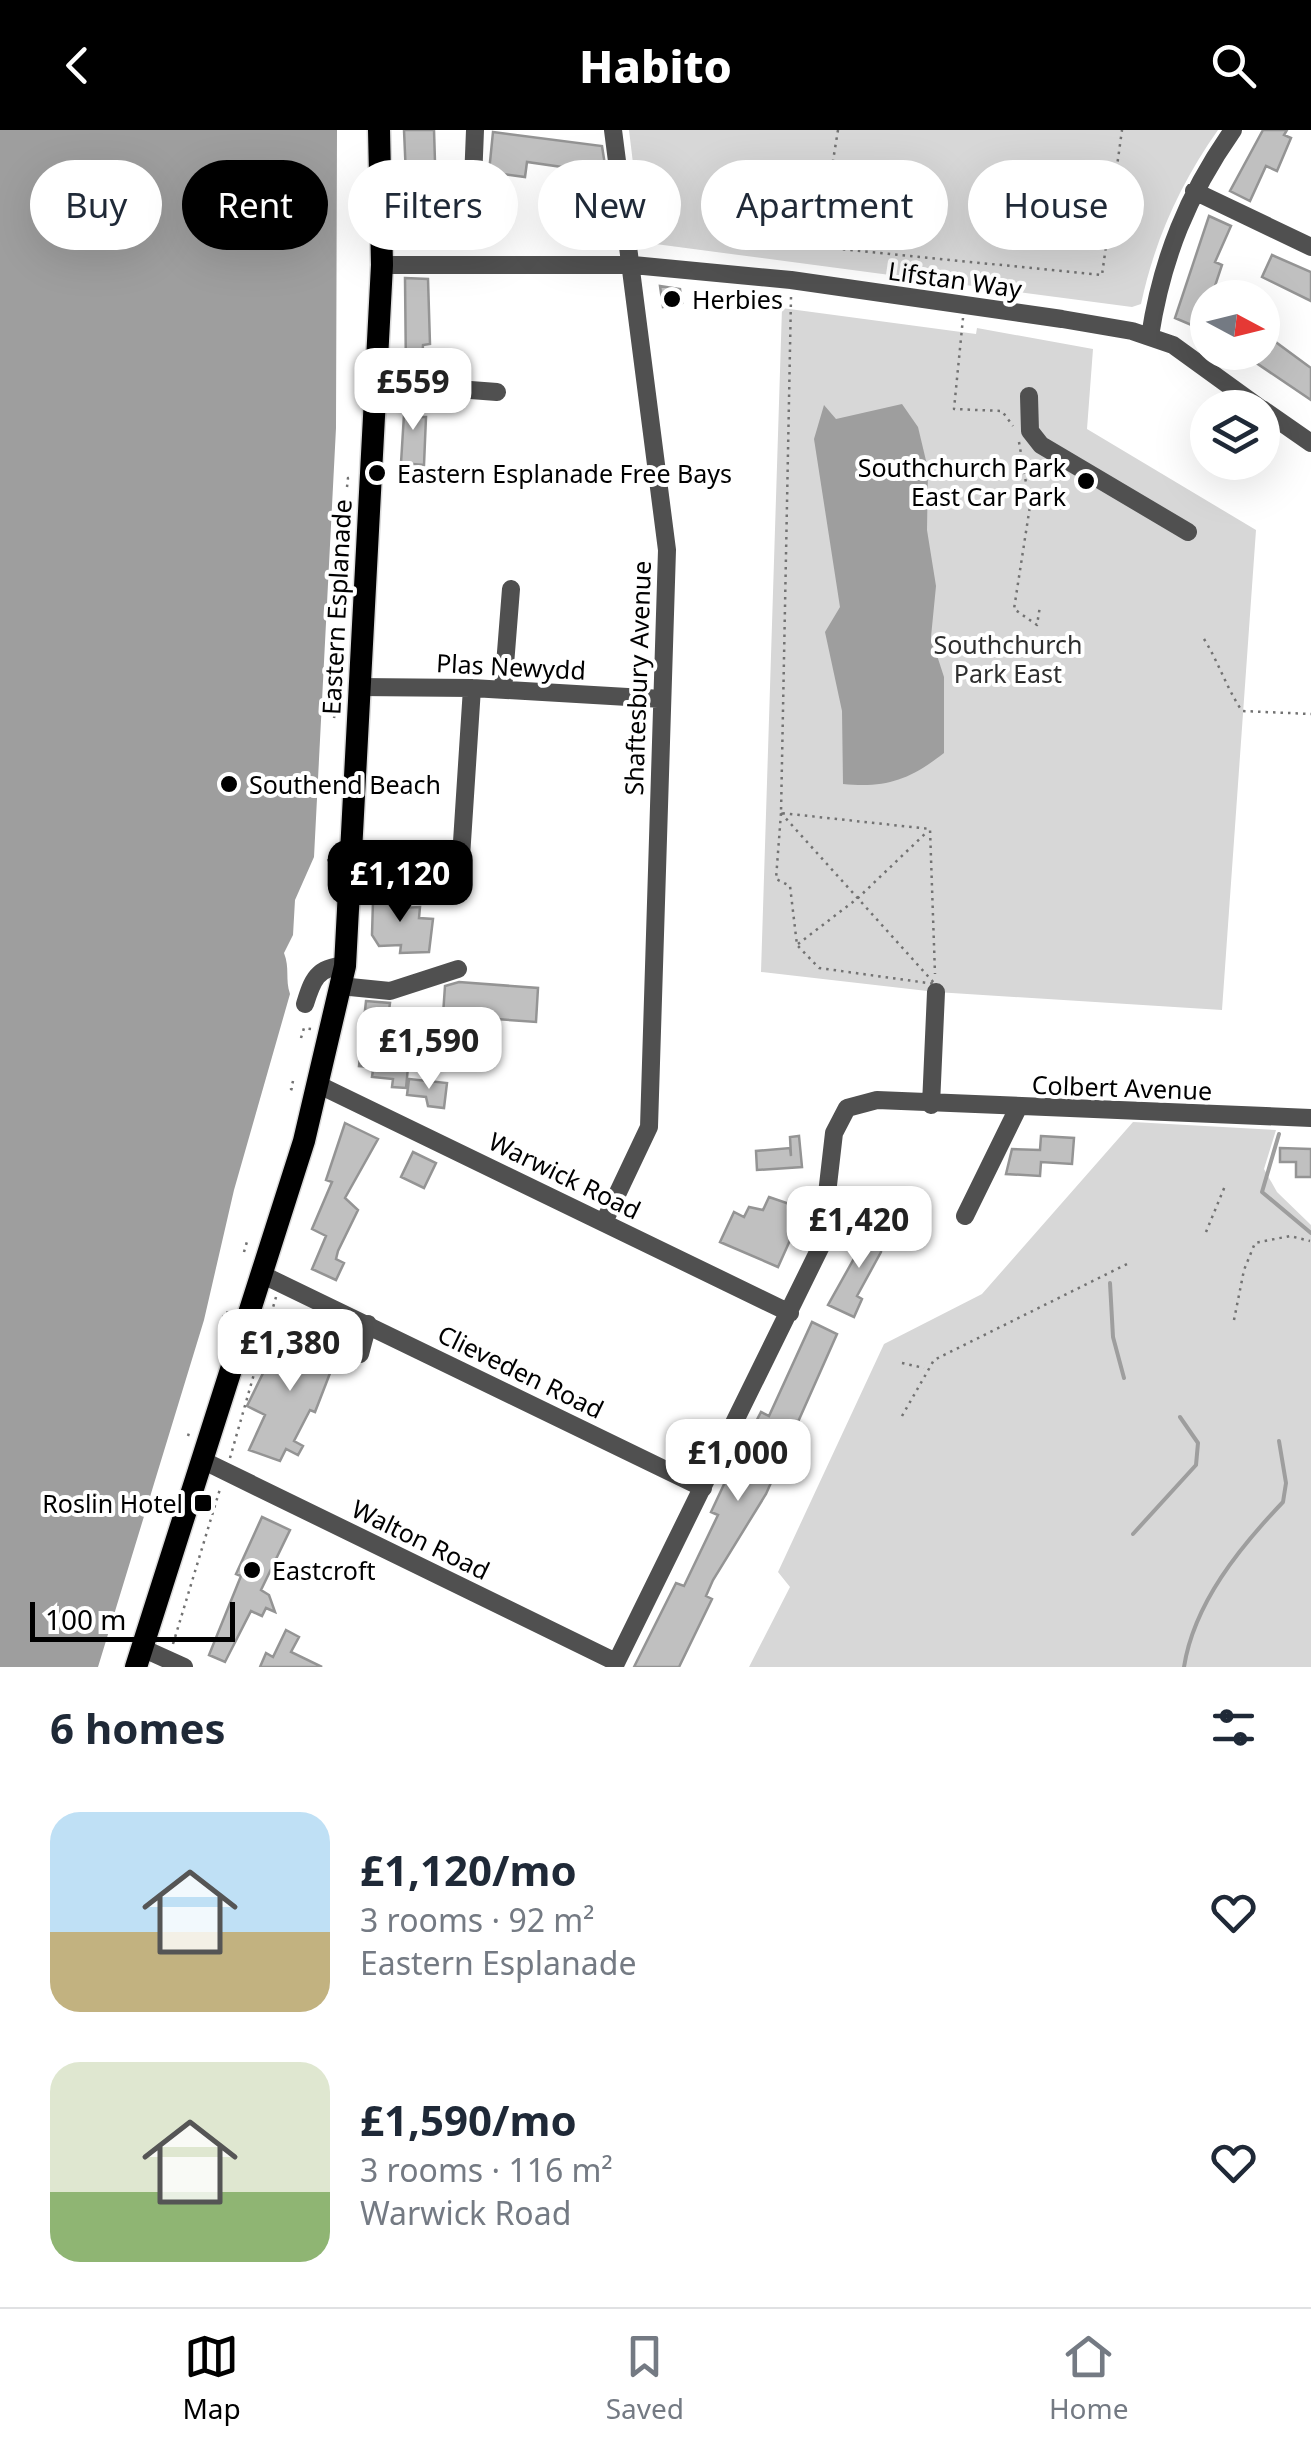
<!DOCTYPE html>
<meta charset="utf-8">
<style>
body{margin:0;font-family:"Noto Sans",sans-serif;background:#f2f2f3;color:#1f2937;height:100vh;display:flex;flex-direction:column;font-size:38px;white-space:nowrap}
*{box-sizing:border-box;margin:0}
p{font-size:32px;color:#747a83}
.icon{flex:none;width:55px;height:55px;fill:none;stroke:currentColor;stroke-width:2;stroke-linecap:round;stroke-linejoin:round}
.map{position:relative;height:1537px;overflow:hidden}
.sheet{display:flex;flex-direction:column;background:#fff;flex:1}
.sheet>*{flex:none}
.top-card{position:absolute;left:30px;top:30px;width:1252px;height:90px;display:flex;gap:20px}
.needle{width:65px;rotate:97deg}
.controls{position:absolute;left:1190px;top:150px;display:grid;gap:20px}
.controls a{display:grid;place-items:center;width:90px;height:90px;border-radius:50%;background:#fff;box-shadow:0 10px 40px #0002;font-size:50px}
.scale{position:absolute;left:30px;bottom:25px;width:205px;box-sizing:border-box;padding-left:10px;border:5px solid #000;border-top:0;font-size:28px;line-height:35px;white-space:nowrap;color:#000;-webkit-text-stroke:8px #fff;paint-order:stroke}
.price{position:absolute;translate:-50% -85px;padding:0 22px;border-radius:20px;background:#fff;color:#222;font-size:32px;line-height:65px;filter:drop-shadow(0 2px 5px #0008)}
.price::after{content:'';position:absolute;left:50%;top:60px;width:30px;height:22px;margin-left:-15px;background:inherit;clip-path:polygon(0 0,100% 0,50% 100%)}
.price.on{background:#000;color:#fff}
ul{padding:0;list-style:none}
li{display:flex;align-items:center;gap:30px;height:250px;padding:0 50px}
li span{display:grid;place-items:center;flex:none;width:280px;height:200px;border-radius:30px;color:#555}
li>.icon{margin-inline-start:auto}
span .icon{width:120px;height:120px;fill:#fffc;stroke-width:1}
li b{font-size:42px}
h2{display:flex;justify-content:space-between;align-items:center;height:120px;padding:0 50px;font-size:42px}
.pill{padding:0 35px;border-radius:45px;background:#fff;box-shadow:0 10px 40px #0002;font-size:35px;line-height:90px}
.pill.on{background:#000;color:#fff}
header{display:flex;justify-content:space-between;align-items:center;height:130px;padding:0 50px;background:#000;color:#fff;font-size:45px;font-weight:800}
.tab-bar{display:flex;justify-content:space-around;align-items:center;height:140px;border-top:2px solid #e0e1e3;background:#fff;font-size:28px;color:#747a83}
.tab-bar a{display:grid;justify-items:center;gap:5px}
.tab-bar .on{color:#000}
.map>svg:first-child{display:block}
.green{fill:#d7d7d7}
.water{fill:#9e9e9e}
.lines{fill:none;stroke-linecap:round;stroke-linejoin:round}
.stream{stroke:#9e9e9e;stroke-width:4}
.building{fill:#c0c0c0;stroke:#949494;stroke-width:2.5}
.major-casing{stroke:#dbdbdb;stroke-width:25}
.path{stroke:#727272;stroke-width:2.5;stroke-dasharray:2.5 5;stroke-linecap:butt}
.minor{stroke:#505050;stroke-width:18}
.major{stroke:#000;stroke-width:22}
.poi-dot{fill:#000;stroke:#fff;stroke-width:4}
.labels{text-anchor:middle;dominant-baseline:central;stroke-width:8;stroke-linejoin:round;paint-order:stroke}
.street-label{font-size:25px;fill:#000;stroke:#fff}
.poi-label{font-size:25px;fill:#000;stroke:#fff;text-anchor:start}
.park-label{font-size:25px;fill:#2e2e2e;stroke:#fff}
</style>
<header><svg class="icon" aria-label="back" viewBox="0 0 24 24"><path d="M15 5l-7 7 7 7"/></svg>Habito<svg class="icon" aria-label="search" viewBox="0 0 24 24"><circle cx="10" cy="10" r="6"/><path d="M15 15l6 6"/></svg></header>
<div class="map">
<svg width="1311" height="1537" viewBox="0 0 1311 1537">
<rect width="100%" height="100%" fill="#fff"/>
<path class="green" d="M629 0H1218C1180 54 1155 109 1141 174L1132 177 648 113 642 108Z
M782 178 976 204 977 198 1093 219 1087 299 1256 400 1222 880 936 862 761 842Z
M1133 992 1276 1000 1264 1039 1277 1062 1311 1095V1537H749L790 1457 778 1442 884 1214 982 1164Z"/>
<path class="water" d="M0 0H337L336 298 314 727 295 770 293 805 284 823C290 838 285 849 290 864L234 1060 204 1190 98 1537H0Z
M902 274 918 297 928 339 927 400 936 456 931 507 944 547V623C909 650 887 658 843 654L842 581 825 502 840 477 814 309 824 275 836 289Z"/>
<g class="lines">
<path class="stream" d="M1279 1004 1262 1062 1311 1103
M1110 1153 1113 1207 1124 1248
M1133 1404 1196 1335 1198 1313 1180 1287
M1184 1537C1194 1473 1240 1417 1283 1372L1286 1353 1279 1311"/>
</g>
<path class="building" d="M404 0H434L435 32H429L430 46H422L423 78 440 77 441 88H430L431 110H422V118H405L404 92H408Z
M1263 0H1287L1284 5 1291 8 1277 41 1266 36 1250 71 1230 61Z
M493 2 602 16 605 35 598 34 597 42 527 32 525 47 489 42Z
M1209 86 1231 96 1215 132 1222 135 1211 168H1208V202L1175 188Z
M1272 125 1311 142V171L1262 147Z
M405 148 428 149 430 214 423 215 421 244 406 243Z
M660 156 680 159 682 173 663 177Z
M1262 202 1311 238V270L1240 222H1262Z
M405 268 422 269 419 287H426L424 335 401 333Z
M391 758 399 778 420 777 419 788 433 789 429 822 400 823 401 815 379 816 372 805 373 771 379 759Z
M459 852 538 858 536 892 443 885 445 856Z
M366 871 390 873 386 903 373 902 370 937 359 936Z
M374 933 408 937 406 958 392 957 393 949 372 947Z
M409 949 447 953 444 978 428 976 426 967 407 965Z
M345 993 378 1009 345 1068 358 1080 338 1121 336 1129 344 1133 336 1150 312 1139 326 1106 312 1099 332 1052 326 1050Z
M799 1006 802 1037 757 1040 756 1021 790 1018 791 1026 790 1007Z
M1041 1006 1074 1008 1072 1034 1041 1032 1040 1046 1006 1044 1012 1019 1040 1020Z
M1280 1018 1311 1019V1047H1296V1032H1280Z
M413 1022 436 1033 424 1058 401 1047Z
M769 1067 804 1079 778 1137 720 1112 734 1082 744 1087 749 1077 763 1080Z
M862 1093 882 1094 881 1122 857 1166 862 1169 854 1187 828 1175 861 1116Z
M307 1188 325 1197 319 1210 326 1214 318 1231 332 1238 315 1282 310 1280 294 1311 303 1316 298 1325 286 1319 280 1331 249 1320 265 1285 247 1276 267 1235 280 1242 293 1214 289 1212 294 1201 299 1204Z
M812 1192 837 1204 766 1364 713 1450 706 1466 712 1469 679 1537H634L676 1453 684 1456 718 1385 711 1382 726 1350 761 1282 769 1286Z
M262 1387 290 1400 261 1460 269 1465 275 1482 266 1478 262 1486 251 1481 225 1532 209 1525 241 1446 236 1444Z
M286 1500 299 1507 291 1522 322 1537H260L266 1523 273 1527Z"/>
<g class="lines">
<defs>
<path id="major" d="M136 1537 304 1011 345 836 382 135 379 0"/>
</defs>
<use href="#major" class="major-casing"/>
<path class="path" d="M838 0 819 117 1102 145 1122 0
M791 167 781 683 930 699 935 844
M963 188 954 279 1002 281 1013 296
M1019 312 1030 376 1014 479 1037 495 1040 476
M347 357 348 348H353
M342 471V463H347
M1204 509C1219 533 1226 557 1242 581L1311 584
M334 588 336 579H340
M781 683 935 854 819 838 797 815 790 756 776 749Z
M328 729 332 738
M798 814 858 768 928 701
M301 908 304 898 311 899
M293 951 291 959 297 961
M1206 1102 1225 1056
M244 1122 248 1108
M223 1188 225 1182 232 1184
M1234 1190 1244 1140 1255 1113 1290 1106 1310 1111
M256 1225 282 1238
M902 1233 924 1238
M902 1286 934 1230 1129 1133
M188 1306 189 1303
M230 1328 276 1167
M173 1514 220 1359"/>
<path class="minor" d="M473 51 475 0
M1194 61 1311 117
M382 135H633L791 150 1062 189 1132 201 1173 215 1260 278
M1150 206C1162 128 1188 64 1233 0
M377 253 497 262
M1029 266 1030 301 1041 315 1188 402
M1262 279 1311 313
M358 557 472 558 662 569
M503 560 511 459
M459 758 472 558
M340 856 390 861 458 839
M305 874C312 851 317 836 345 836
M317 954 790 1183
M931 975 936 862
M965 1086 1018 978
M604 1092 649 997 667 420 613 0
M263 1145 703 1358
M360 1224 368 1194
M204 1331 616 1532
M142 1518 184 1537
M614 1537 821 1116 834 1003 847 978 877 970 1311 988"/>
<use href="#major" class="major"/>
</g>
<g class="poi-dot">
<circle cx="672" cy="169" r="10"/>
<circle cx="377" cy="343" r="10"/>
<circle cx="1086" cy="351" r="10"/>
<circle cx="229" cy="654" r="10"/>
<rect x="193" y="1363" width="20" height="20" rx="5"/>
<circle cx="252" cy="1440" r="10"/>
</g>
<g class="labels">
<g class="street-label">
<text transform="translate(955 149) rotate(8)">Lifstan Way</text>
<text transform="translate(336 477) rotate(-87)">Eastern Esplanade</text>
<text transform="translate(511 536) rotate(3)">Plas Newydd</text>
<text transform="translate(637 548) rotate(-88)">Shaftesbury Avenue</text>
<text transform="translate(1122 957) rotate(2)">Colbert Avenue</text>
<text transform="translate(565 1045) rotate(26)">Warwick Road</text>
<text transform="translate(521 1241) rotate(26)">Clieveden Road</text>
<text transform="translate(421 1409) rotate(26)">Walton Road</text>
</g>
<g class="poi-label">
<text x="692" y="169">Herbies</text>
<text x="1066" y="337" text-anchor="end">Southchurch Park<tspan x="1066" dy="29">East Car Park</tspan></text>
<text x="397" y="343">Eastern Esplanade Free Bays</text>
<text x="249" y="654">Southend Beach</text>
<text x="183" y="1373" text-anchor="end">Roslin Hotel</text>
<text x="272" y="1440">Eastcroft</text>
</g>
<g class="park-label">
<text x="1008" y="514">Southchurch<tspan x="1008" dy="29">Park East</tspan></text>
</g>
</g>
</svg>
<div class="controls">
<a><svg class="needle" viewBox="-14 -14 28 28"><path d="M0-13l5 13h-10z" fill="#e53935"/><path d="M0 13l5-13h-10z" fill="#747a83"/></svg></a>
<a><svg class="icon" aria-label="layers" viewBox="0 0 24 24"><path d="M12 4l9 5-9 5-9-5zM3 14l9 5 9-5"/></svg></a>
</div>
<div class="scale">100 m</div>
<b class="price" style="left:413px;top:303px">£559</b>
<b class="price on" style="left:400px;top:795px">£1,120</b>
<b class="price" style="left:429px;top:962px">£1,590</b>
<b class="price" style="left:859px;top:1141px">£1,420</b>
<b class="price" style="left:290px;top:1264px">£1,380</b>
<b class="price" style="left:738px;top:1374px">£1,000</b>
<div class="top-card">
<a class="pill">Buy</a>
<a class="pill on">Rent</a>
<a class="pill">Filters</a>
<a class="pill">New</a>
<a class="pill">Apartment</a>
<a class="pill">House</a>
</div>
</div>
<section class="sheet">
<h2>6 homes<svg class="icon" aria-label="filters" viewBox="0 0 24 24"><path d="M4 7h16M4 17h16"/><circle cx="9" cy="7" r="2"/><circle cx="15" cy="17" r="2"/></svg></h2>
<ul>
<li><span style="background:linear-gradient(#bfe0f5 60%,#c2b280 0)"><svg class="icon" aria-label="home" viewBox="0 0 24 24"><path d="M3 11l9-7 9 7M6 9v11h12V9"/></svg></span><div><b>£1,120/mo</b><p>3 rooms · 92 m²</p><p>Eastern Esplanade</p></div><svg class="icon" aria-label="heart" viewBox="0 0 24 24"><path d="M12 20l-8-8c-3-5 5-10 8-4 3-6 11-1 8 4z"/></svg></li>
<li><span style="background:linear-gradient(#dfe7d0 65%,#8fb573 0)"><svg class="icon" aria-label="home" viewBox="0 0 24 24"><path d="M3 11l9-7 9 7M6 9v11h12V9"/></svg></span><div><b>£1,590/mo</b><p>3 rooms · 116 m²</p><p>Warwick Road</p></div><svg class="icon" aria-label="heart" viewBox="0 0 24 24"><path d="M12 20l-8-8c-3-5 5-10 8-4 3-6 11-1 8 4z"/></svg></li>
</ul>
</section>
<nav class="tab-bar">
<a class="on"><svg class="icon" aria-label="map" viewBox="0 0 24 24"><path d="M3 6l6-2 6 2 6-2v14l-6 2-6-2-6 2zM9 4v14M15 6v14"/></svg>Map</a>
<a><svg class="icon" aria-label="saved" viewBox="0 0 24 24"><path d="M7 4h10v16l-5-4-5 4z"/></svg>Saved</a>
<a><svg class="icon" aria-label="home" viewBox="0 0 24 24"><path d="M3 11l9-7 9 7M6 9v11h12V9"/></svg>Home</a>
</nav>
